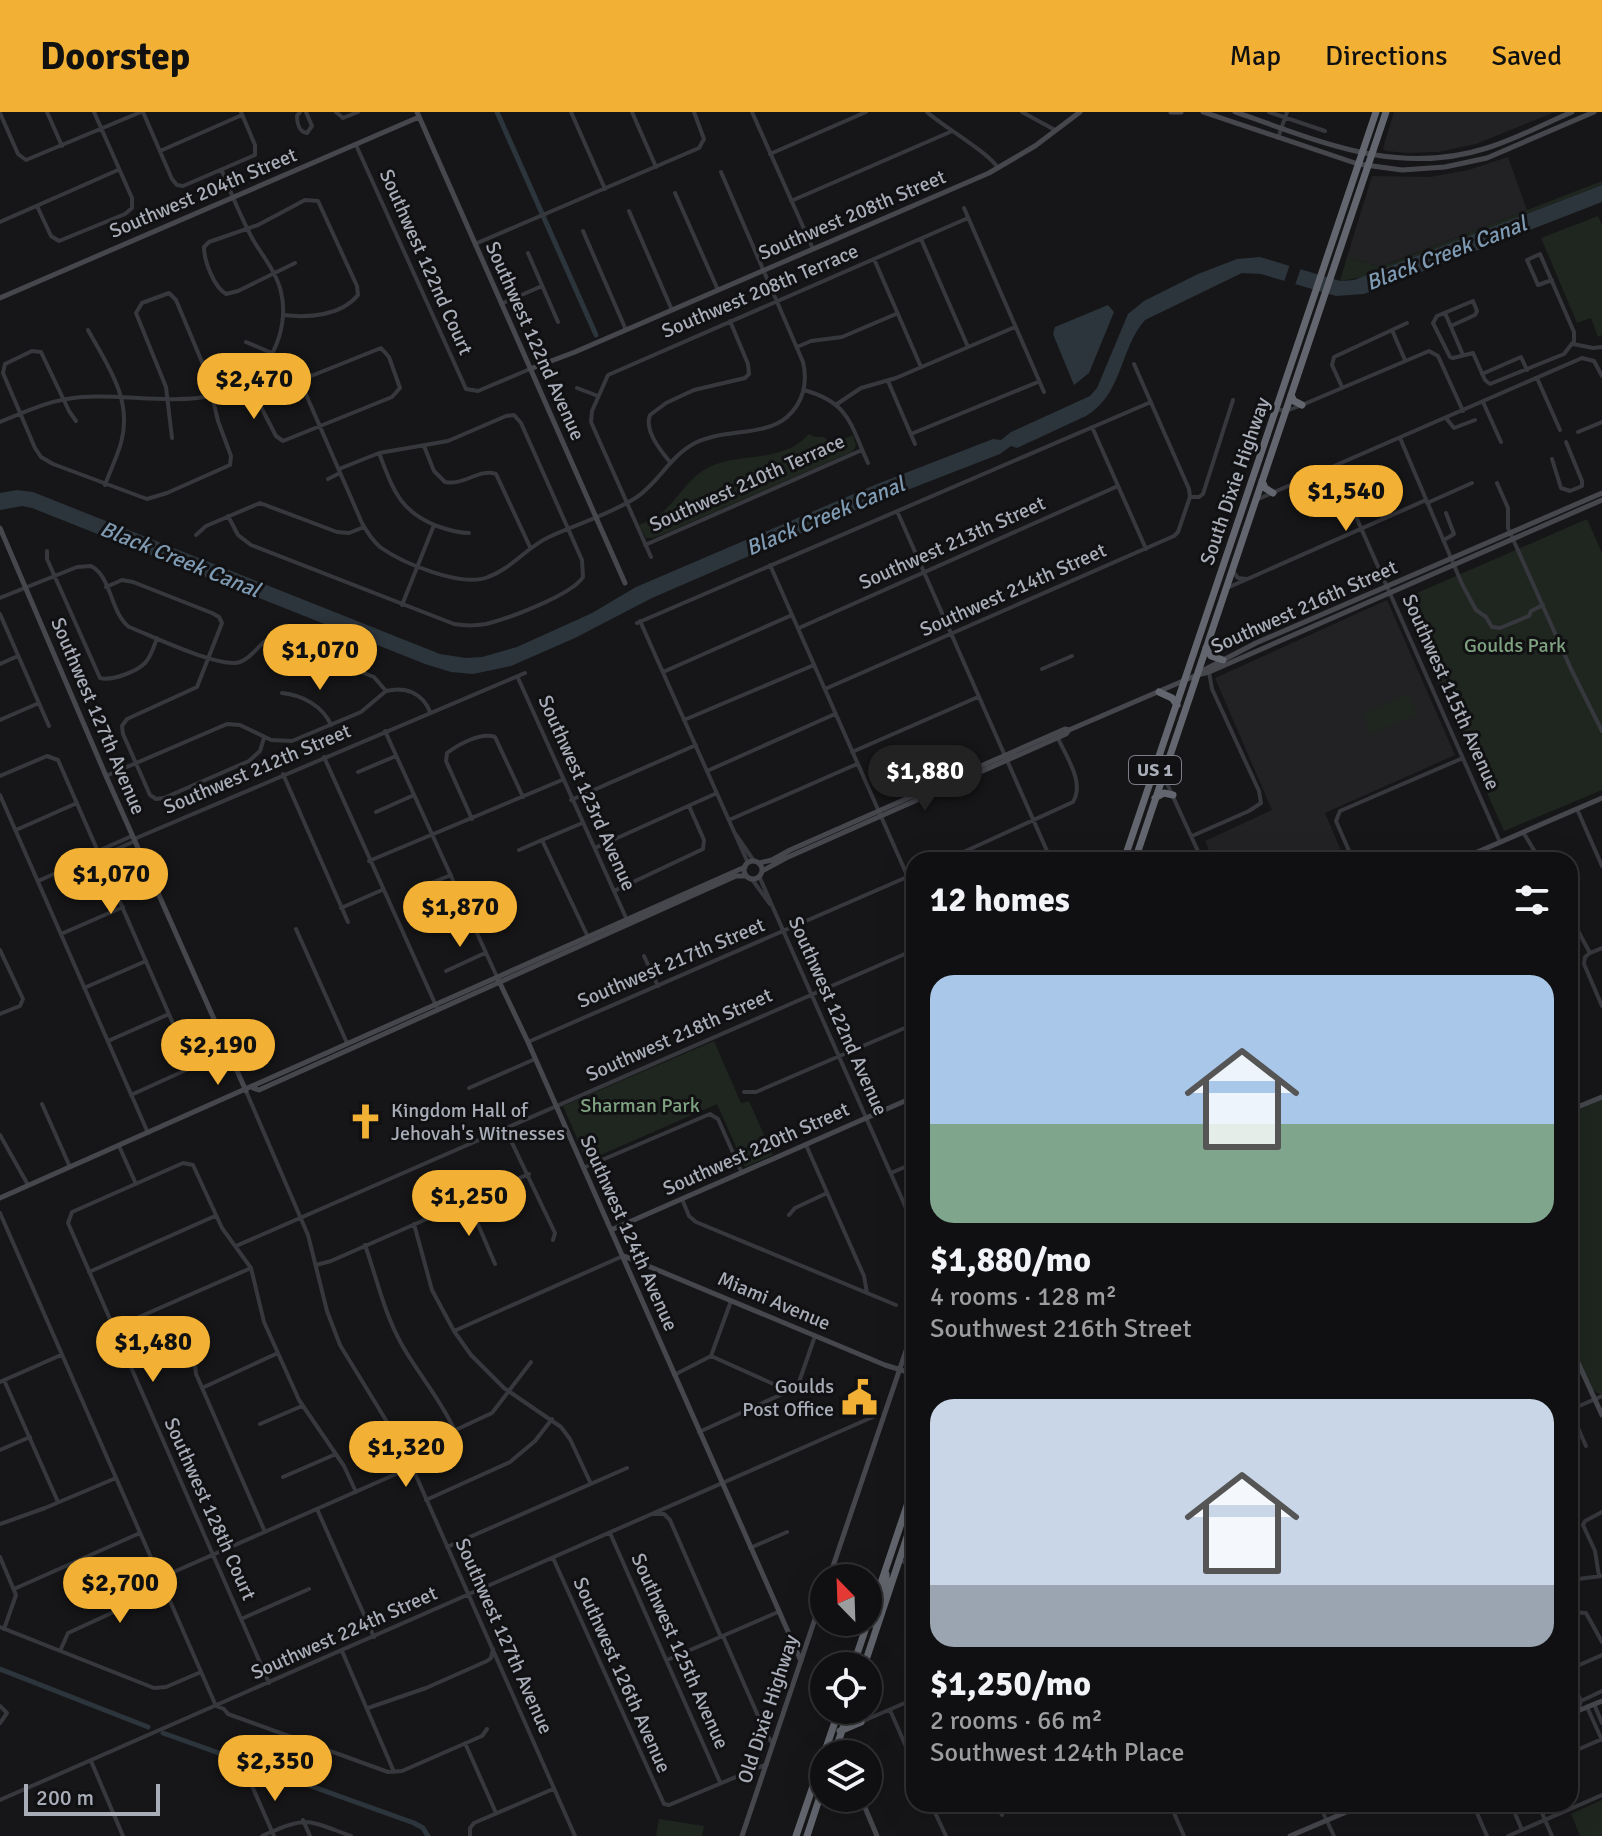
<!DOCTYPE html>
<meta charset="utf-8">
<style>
body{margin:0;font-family:Signika,sans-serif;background:#1e1e20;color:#f1f3f6;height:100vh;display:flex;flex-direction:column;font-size:30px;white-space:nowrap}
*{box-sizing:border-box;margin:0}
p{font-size:26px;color:#9c9d9f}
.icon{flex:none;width:44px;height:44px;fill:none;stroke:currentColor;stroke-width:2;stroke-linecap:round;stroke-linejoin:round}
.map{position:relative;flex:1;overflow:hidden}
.panel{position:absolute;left:906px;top:740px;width:672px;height:960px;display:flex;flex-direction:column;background:#101012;border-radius:24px;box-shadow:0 8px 32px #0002,0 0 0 2px #303032}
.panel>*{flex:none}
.needle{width:52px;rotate:337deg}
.buttons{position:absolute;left:810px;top:1452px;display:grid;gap:16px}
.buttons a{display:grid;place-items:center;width:72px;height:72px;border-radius:50%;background:#101012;box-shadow:0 8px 32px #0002,0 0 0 2px #303032;font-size:40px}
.scale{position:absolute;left:24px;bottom:20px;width:136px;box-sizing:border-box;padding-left:8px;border:4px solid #a8adb8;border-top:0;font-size:22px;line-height:28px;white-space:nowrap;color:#a8adb8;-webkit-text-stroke:6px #111113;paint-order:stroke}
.price{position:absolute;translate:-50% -68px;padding:0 18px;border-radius:28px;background:#f2b134;color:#111;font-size:26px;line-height:52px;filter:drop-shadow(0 2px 4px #0008)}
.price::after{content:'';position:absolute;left:50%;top:48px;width:24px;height:18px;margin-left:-12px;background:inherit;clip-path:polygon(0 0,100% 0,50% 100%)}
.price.on{background:#222;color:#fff}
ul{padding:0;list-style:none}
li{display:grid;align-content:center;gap:16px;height:424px;padding:0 24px}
li span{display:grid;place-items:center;height:248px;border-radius:24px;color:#555}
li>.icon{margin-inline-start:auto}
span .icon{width:144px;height:144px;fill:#fffc;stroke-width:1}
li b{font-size:34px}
h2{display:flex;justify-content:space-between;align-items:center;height:96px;padding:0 24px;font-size:34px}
header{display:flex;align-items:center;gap:48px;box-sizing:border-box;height:112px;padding:0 40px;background:#f2b134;color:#111}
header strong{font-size:38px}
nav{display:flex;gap:44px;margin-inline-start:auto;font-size:28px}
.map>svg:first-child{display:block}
.built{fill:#222225}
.green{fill:#1e261f}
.water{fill:#2c353c}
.pier{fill:#161618}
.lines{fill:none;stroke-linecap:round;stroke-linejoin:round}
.canal{stroke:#2c353c;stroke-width:5}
.street{stroke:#37383d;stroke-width:4}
.secondary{stroke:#45474d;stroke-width:5}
.highway{stroke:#63666e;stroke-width:7}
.labels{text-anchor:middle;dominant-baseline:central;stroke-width:6;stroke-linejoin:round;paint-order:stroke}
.shield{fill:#111113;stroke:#7b7e86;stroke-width:2}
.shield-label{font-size:18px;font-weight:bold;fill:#a8adb8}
.street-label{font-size:20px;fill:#a8adb8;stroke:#111113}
.park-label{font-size:20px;fill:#7fa381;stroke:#111113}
.poi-label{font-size:20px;fill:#a8adb8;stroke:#111113;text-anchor:start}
.water-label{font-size:22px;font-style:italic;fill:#7f9bb3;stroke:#111113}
</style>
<header>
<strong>Doorstep</strong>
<nav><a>Map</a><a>Directions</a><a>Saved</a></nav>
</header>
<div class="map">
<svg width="1602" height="1724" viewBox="0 0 1602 1724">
<rect width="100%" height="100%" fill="#161618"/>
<path class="built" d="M1394 0H1555L1476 32 1438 40 1408 41 1386 39 1383 36Z
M1508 45 1527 98 1387 152 1378 154 1347 145 1372 64 1430 65 1468 58Z
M1387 488 1455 643 1325 701 1345 748H1213L1205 729 1272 698 1215 566Z"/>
<path class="green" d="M1602 69V73L1363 165 1340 169 1347 145 1378 154 1391 151Z
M1598 104 1602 113V223L1598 225 1591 206 1577 211 1541 126Z
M809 322 815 325H824L832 332 853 323 856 334 852 340 671 419 653 426H646L639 413C645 410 651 408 656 405 677 391 687 365 711 354 744 340 783 351 809 322Z
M1587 407 1602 441V678L1504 719 1401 488Z
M1408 582 1417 602 1371 622 1363 602Z
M714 929 741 991 749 989 773 1043 745 1055 717 992 587 1049 563 994Z
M1602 987V1282H1599L1592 1277 1570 1228V1001Z
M1602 1688V1724H1580L1571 1702Z
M659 1707 704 1714 702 1724H656Z"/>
<path class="water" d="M1602 73V90L1364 182 1336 184 1261 162 1242 161 1145 208C1119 238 1123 282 1086 304L1017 336 1011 334 1000 342 848 401 652 486 575 526 511 554 473 562 451 560 425 552 32 396 22 394 0 398V381L17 378 33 380 440 542 466 546 482 545 517 535 592 501 636 475 877 372 993 327 1001 328 1011 320 1090 284 1097 276 1128 202 1144 189 1198 162 1237 147 1260 145 1340 169 1354 168Z
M1108 193 1114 200 1089 261 1074 273 1053 222 1055 215Z"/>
<path class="pier" d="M1291 149 1302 153 1294 176 1283 173Z"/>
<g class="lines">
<path class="canal" d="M497 0 596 223
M0 1557 148 1615
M163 1621 414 1711 423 1716 428 1724"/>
<path class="street" d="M47 0 62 34
M143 0 172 67 177 73 183 74 255 43V33L241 0
M300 0 297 4C297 11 299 20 307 21L312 14 306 0
M336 0 343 6 358 0
M571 0 605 77
M632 0 656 55
M752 0 813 137
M927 0C945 16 988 40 998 56
M1022 0 1055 18
M1269 0 1325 19
M0 1 18 42 26 48 141 0
M1278 26 1287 0
M356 33 466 277 478 279 530 257
M160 39 242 3
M770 42 866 0
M675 81 718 178
M791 89 950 20
M37 94 51 124 59 129 125 102 132 96V86L94 0
M964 96 1044 280
M629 99 672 198
M0 110 118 58
M583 119 626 218
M921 127 968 235
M475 132 699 36 704 27 694 0
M528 141 558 210
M874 147 921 255
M501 192 542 174
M1445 201 1463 243
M283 203C308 206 341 204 358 183L357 174 318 89 305 88 258 113 209 130 204 135C204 149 214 175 226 182L238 179 295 151
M1451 214 1475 203 1477 199 1473 189 1437 204 1433 211 1450 245 1453 246 1473 241 1485 268 1490 272 1564 242 1574 229V220L1540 142 1527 148 1538 173 1552 168
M88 218C108 254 133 288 121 331 117 345 110 359 105 373
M1392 218 1405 248
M246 230 279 244 294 255 362 411C367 420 372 428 380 435 402 451 462 476 488 465 511 457 527 435 549 425 577 412 611 402 637 385 659 370 670 344 695 331 724 316 764 325 787 305 803 291 808 271 803 250L721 60
M1573 232 1593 236 1602 235
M797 235 811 229 842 225 896 202
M1134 252 1189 377 1190 385
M1482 262 1521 245 1527 258
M1537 266 1560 318
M888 269 915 332
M248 270 276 324 283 329 392 285 400 276 389 245 381 236 301 268
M1342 275 1332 253 1334 245 1407 211
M577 276 598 284
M804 278C850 291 850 312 868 351
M1483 290 1501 330
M837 292 861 276 896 266 1015 215
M1276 297 1286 299 1302 293 1429 239 1438 244 1463 299
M1446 306 1454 316 1475 308
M76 309 69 299 41 240 32 239 5 252 3 261 35 336 41 345 53 352 147 387 167 381 230 353 231 344 218 309 207 262 176 188 169 181 142 191 136 201 166 275 172 326
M0 310C27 299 52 287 82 285 145 280 235 310 273 240 282 222 286 200 281 180 277 162 265 147 255 131 242 109 232 83 222 59
M1092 315 1146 437
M1578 320 1602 310
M911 322 1038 270
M1400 326 1462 472 1476 498 1486 505 1492 515 1500 516 1529 504 1531 499 1543 493
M424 334 434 359 445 370C464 374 479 356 496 362L530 435
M379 341C393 377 399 399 437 414 448 418 457 421 469 421
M1552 347 1561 376 1570 379 1582 374V369L1566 330
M670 350C660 338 644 318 650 303L666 291 694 278 745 266 749 262 748 252 730 209
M1334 355 1500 730
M328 367 340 361
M1497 371 1508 396V416L1571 557 1602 619
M1190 385H1199L1203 382 1233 288
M1256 388 1582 246 1594 249 1602 264
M1427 391 1472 371
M897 399 1051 748
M228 404 238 423 251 433 454 512C465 514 475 514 486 512 507 507 572 483 583 465L582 448 521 311 514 303 506 304 448 329 379 341 339 357
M196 423 206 414 260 391 337 420 349 421 364 415
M1444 428 1454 422 1446 401
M645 433 862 338
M47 439V447L100 566C112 569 136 560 145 551 151 545 154 534 157 526
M651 445 591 310 592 299 608 263 968 106
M770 453 914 779
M1232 458 1238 466 1247 467
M106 475 122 468 133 470 212 501 219 505 222 511 197 575 127 607 122 614 123 622 150 683 156 687 164 686 249 649 260 639 264 626
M1227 476 1426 388
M0 486 77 455 91 454C112 465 110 500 129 515 152 524 220 557 240 550 255 545 260 527 274 526L374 565 386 579
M402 493 434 413
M0 502 49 614
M640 509 748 751
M637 511 1151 290
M799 516 1118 374
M0 552 18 544
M1042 557 1072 544
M663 560 792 503
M518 566 627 808
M825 577 1174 424 1178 420 1190 385
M386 579C405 574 423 581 430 600
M282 581C302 583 323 594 331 613
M0 608 39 591
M684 608 814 553
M385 619 497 865
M852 640 978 585
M324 645 438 898
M707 659 835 602
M358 660 396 644
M283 662 348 810
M0 664 47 644 58 648 189 948 186 958 131 983
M106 664 227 612 240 613 271 628 292 629 361 600 386 579
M1164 665 1202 748
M0 683 148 1021
M571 688 696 633
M1577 697 1602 754
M376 700 414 683
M472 707 446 649 447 641C459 632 481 620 495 625L523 685
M729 708 857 652
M580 712 542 728 588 825
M16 718 77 691
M734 720 754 749
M1523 720 1540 748
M1192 724 1249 699 1261 691 1259 679 1212 577 1209 560
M134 727 525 561
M595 736 717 681
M519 738 542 728
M98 739 132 724
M101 744 135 729
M946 748 1073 690C1085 670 1066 645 1058 626
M1353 748 1336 709 1340 699 1463 646
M369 749 562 668
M759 764 914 1114
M751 766 770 792
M38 769 99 742
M411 779 451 763
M614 779 703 737 704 728 689 694
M341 796 382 778
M1570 804 1590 841
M296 817 347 931
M428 819 468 802
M61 822 123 795
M0 838 23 887 20 894 0 902
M1590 841 1585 845 1584 852 1602 894
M1590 841 1602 836
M644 844 658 874
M446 859 485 841
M84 876 146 849
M108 929 169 902
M528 930 914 762
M469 976 535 947
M246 979 308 1123 327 1199 340 1233 406 1341 575 1724
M744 980H756L914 912
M42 992 70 1055
M505 1016 555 1121 553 1128
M0 1023 28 1073
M806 1033 864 1164 867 1181
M119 1034 136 1072
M583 1056 710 1002 718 1007 742 1061
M891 1061 914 1051
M682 1087 689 1104 696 1110 896 1193
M468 1089 495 1152
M0 1101 216 1594 224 1597 228 1602 388 1660 402 1659 482 1624 487 1617
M789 1103 795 1096 827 1081
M414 1112 432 1178 454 1219 471 1243 504 1276 561 1315 570 1327 591 1372
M365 1133C377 1167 384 1201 402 1233 419 1263 441 1288 455 1319
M236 1134 914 838
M316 1153 331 1149 529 1062
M89 1160 215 1104
M114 1216 251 1156
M454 1219 623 1144
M192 1230 196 1262 265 1420
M711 1244 789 1279
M674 1263 711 1244 731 1189
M4 1268 58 1390
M0 1270 61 1243
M202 1276 278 1241
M1570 1298 1586 1334
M1570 1298 1602 1284
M260 1312 302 1294
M699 1320 789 1279 799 1270 815 1224
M0 1338 30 1325
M406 1341 492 1301 531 1250
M283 1365 336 1342
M426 1388 510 1350 535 1329 552 1307
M317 1397 374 1525
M654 1402H664L670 1408 721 1525
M0 1412 45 1396 116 1366
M610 1421 720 1670
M447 1435 627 1356
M750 1436 787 1420
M0 1445 16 1483 4 1517
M553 1446 664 1692 669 1693 767 1652
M899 1448 914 1454
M1599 1464 1595 1439 1583 1413 1585 1409 1602 1400
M1570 1468 1602 1464
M14 1477 140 1421
M1570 1500 1586 1501 1602 1530
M241 1507 309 1477
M0 1515 154 1576 166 1575 201 1560
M723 1524 766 1622 773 1632
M60 1539 68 1521 129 1493 160 1466 412 1355
M342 1539 394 1660
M667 1548 778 1500
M1570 1557 1602 1543
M1570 1565 1581 1589 1578 1599
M269 1571 68 1111 72 1100 183 1051 193 1053 222 1116 251 1156 264 1210 299 1288 344 1354 356 1380
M910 1588 914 1575
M1581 1589 1602 1579
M1594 1592 1602 1611
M0 1594 7 1601 0 1611
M1587 1595 1602 1628
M368 1596 426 1576 487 1549 491 1546 493 1537
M890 1598 914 1653
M861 1610 914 1587
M465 1631 496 1701
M1570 1641 1602 1627
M91 1649 123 1724
M252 1674 274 1724
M0 1688 875 1304
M931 1692 946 1724
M997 1692 1002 1703
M1170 1692 1184 1724
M1319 1692 1334 1724
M1473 1692 1487 1724
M1511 1692 1522 1718
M1538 1692 1552 1724
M303 1708 310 1724
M262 1724C308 1704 304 1707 351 1724
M470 1724V1716L474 1711 553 1677
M1508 1724 1602 1683"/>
<path class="secondary" d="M417 0 625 471
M1171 0H1181
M1203 0 1358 52 1402 58 1445 55 1487 46 1594 0
M1235 0C1320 29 1396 65 1487 36 1516 27 1544 12 1572 0
M0 186 419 5
M530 257 575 240 989 61 1035 34 1080 0
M0 416 106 664 246 979
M1200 560 1256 531 1602 381
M1459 748 1602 686
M744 758a9 9 0 1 1 18 0a9 9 0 1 1-18 0Z
M759 751 772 748 790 738 1065 617 1069 618
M762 759 786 746 1066 622 1069 618 1197 563 1209 560 1602 388
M497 865 528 930 801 1549
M253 976 259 978 736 764H746
M1570 998 1602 985
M0 1086 745 755
M611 1118 914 985
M624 1144 885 1253 914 1262
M1570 1233 1602 1303
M829 1466 914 1215
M1570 1602 1602 1589
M861 1686 877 1724
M742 1724 824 1480
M1290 1724 1365 1692"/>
<path class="highway" d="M1291 283 1294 289 1302 293
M1262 369 1265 376 1273 381
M1206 536 1211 544 1223 548
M1159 580 1172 586 1177 593
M1155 686 1164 681 1173 683
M1124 748 1376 0
M1135 748 1386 0
M873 1512 886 1472V1462
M853 1554 914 1373
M864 1554 914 1404
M840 1619 861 1610
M834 1642 849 1598
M796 1724 839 1598
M807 1724 824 1672"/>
</g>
<defs>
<symbol id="church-bare" viewBox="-9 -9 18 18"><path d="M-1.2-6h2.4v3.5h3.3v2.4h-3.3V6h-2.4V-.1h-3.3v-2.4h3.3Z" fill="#f2b134" stroke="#111113" stroke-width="2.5" paint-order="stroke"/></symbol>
<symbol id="civic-bare" viewBox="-9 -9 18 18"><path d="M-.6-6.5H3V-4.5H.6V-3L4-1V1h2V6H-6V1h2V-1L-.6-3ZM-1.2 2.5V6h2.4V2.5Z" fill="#f2b134" stroke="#111113" stroke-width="2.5" paint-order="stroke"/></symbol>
</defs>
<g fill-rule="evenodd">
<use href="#church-bare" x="340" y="984" width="51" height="51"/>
<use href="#civic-bare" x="834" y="1260" width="51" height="51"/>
</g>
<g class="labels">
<rect class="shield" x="1129" y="644" width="52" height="28" rx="6"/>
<g class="shield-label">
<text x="1155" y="658">US 1</text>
</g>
<g class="street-label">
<text transform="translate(203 81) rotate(-23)">Southwest 204th Street</text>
<text transform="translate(852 103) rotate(-23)">Southwest 208th Street</text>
<text transform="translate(426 150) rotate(66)">Southwest 122nd Court</text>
<text transform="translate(760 179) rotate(-23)">Southwest 208th Terrace</text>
<text transform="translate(535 229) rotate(66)">Southwest 122nd Avenue</text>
<text transform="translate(1235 369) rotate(-71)">South Dixie Highway</text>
<text transform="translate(747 371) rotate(-24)">Southwest 210th Terrace</text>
<text transform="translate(952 431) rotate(-24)">Southwest 213th Street</text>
<text transform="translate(1013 478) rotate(-24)">Southwest 214th Street</text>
<text transform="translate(1304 495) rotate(-24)">Southwest 216th Street</text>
<text transform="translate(1451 580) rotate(66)">Southwest 115th Avenue</text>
<text transform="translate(98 604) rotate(67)">Southwest 127th Avenue</text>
<text transform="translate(257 657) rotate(-23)">Southwest 212th Street</text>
<text transform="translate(587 681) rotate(66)">Southwest 123rd Avenue</text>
<text transform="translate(671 851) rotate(-23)">Southwest 217th Street</text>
<text transform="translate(838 904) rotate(66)">Southwest 122nd Avenue</text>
<text transform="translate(679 923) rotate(-24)">Southwest 218th Street</text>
<text transform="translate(756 1037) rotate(-24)">Southwest 220th Street</text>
<text transform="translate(629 1121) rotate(66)">Southwest 124th Avenue</text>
<text transform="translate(774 1189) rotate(23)">Miami Avenue</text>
<text transform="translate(210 1397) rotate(66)">Southwest 128th Court</text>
<text transform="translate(344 1521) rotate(-24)">Southwest 224th Street</text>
<text transform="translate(504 1524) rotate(66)">Southwest 127th Avenue</text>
<text transform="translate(680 1539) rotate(66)">Southwest 125th Avenue</text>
<text transform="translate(622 1563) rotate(66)">Southwest 126th Avenue</text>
<text transform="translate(768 1597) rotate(-72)">Old Dixie Highway</text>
</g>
<g class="park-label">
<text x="1515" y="533">Goulds Park</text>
<text x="640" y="993">Sharman Park</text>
</g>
<g class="poi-label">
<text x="391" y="998">Kingdom Hall of<tspan x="391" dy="23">Jehovah's Witnesses</tspan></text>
<text x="834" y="1274" text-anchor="end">Goulds<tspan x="834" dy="23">Post Office</tspan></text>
</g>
<g class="water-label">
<text transform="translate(1446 141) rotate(-21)">Black Creek Canal</text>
<text transform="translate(825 404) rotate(-23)">Black Creek Canal</text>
<text transform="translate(180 447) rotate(22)">Black Creek Canal</text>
</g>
</g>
</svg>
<div class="buttons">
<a><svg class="needle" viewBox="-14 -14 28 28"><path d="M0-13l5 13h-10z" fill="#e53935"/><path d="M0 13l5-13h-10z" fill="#9c9d9f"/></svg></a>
<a><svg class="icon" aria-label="locate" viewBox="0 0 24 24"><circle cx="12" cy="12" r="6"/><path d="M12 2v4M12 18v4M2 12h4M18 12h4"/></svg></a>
<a><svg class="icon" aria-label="layers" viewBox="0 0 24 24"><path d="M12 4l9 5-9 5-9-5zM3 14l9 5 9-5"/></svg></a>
</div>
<div class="scale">200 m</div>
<b class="price" style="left:254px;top:309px">$2,470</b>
<b class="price" style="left:1346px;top:421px">$1,540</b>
<b class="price" style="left:320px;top:580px">$1,070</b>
<b class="price on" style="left:925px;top:701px">$1,880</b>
<b class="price" style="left:111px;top:804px">$1,070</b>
<b class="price" style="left:460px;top:837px">$1,870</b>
<b class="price" style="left:218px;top:975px">$2,190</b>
<b class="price" style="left:469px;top:1126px">$1,250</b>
<b class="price" style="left:153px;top:1272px">$1,480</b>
<b class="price" style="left:406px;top:1377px">$1,320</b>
<b class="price" style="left:120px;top:1513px">$2,700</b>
<b class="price" style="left:275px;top:1691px">$2,350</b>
<section class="panel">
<h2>12 homes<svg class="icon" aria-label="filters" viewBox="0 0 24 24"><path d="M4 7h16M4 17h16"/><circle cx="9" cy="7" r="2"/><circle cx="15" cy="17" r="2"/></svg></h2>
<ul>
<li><span style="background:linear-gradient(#a9c7e8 60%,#7fa58c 0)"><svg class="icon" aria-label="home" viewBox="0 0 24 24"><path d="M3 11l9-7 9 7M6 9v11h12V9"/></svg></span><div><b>$1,880/mo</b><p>4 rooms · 128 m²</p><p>Southwest 216th Street</p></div></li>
<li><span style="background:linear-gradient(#c9d6e8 75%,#9aa5b1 0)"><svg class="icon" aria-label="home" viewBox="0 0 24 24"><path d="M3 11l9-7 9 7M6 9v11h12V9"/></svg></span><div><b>$1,250/mo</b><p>2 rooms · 66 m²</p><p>Southwest 124th Place</p></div></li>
</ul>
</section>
</div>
